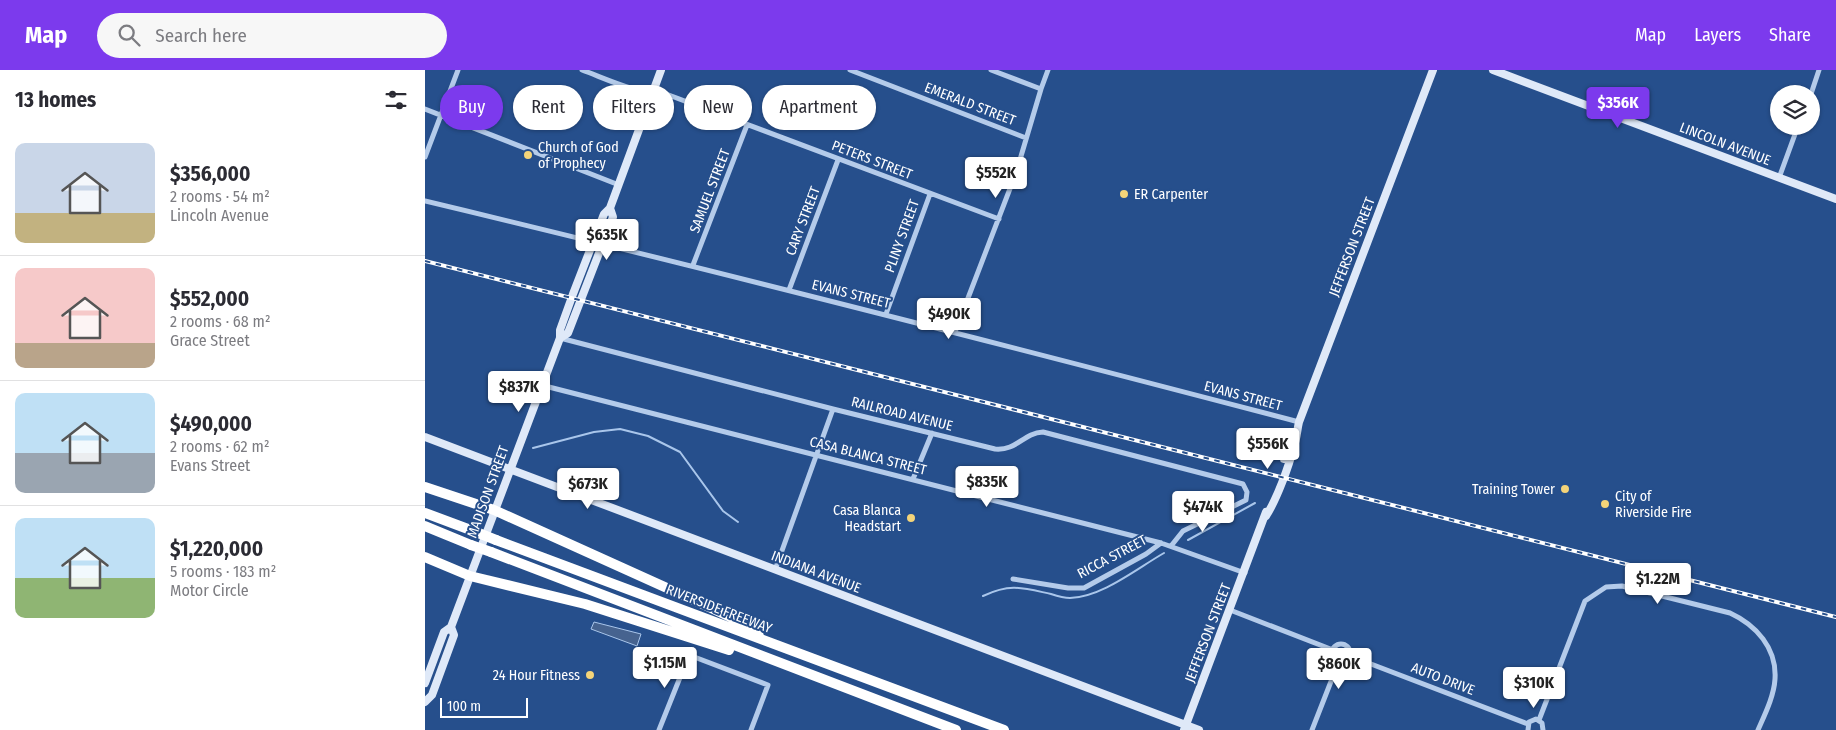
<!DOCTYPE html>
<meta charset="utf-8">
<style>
body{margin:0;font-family:"Fira Sans Condensed",sans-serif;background:#f7f7f7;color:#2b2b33;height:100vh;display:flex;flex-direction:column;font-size:19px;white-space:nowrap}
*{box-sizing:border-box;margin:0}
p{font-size:16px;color:#7c7c81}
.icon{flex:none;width:28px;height:28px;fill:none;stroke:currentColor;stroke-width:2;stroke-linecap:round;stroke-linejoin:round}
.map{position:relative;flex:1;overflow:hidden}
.drawer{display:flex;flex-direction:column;background:#fff;width:425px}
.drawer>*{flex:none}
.hud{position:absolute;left:15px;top:15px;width:475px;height:45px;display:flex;gap:10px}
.controls{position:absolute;left:1345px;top:15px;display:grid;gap:10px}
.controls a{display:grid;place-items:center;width:50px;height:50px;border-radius:50%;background:#fff;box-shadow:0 1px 4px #0004;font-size:25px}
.scale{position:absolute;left:15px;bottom:12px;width:88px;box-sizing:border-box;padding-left:5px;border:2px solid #fff;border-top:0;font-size:14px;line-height:18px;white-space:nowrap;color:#fff;-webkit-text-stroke:4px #264f8c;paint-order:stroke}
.price{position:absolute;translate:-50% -42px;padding:0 11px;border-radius:5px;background:#fff;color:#222;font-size:16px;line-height:32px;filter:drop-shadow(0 1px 2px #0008)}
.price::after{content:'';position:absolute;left:50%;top:30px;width:15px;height:11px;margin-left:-8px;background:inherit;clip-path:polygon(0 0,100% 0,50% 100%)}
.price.selected{background:#7c3aed;color:#fff}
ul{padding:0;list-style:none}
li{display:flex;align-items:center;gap:15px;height:125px;padding:0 15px}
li+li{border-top:1px solid #e1e1e2}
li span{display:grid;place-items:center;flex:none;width:140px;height:100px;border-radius:10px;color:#555}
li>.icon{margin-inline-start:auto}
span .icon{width:60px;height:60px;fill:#fffc;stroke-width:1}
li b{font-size:21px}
h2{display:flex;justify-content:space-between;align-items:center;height:60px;padding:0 15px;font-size:21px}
.pill{padding:0 18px;border-radius:22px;background:#fff;box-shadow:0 1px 4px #0004;font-size:18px;line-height:45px}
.pill.selected{background:#7c3aed;color:#fff}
header{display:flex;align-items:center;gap:30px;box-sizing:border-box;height:70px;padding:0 25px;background:#7c3aed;color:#fff}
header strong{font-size:24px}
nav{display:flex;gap:28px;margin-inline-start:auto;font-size:18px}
.search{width:350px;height:45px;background:#f7f7f7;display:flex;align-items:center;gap:12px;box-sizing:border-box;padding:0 18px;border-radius:28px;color:#7c7c81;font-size:19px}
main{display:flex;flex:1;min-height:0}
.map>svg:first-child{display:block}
.water{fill:#46638f;stroke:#a9c6eb}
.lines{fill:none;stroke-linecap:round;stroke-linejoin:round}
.stream{stroke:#a9c6eb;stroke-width:2}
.street{stroke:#b4cbea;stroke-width:5}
.secondary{stroke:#dfe9f8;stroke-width:8}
.highway{stroke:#fff;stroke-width:10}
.rail-casing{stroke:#fff;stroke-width:4}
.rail{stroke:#264f8c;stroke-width:2;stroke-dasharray:5.5;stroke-linecap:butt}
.highway-bridge{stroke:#fff;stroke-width:10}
.poi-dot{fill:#f4d479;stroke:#264f8c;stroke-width:2}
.labels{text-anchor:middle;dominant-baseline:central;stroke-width:4;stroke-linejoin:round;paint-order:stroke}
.street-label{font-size:14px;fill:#fff;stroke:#264f8c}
.poi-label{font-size:14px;fill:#fff;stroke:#264f8c;text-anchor:start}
</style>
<header>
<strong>Map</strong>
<div class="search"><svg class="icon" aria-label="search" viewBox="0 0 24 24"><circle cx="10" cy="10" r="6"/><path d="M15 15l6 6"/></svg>Search here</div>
<nav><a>Map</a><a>Layers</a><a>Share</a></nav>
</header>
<main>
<section class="drawer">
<h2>13 homes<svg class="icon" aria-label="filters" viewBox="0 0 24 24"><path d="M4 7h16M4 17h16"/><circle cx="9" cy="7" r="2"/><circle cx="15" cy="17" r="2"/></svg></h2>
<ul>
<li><span style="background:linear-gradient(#c9d6e8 70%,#c2b280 0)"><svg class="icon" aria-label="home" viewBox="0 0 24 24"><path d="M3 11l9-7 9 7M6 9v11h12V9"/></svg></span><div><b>$356,000</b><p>2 rooms · 54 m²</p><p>Lincoln Avenue</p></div></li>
<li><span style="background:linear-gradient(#f6c9c9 75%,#b9a48a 0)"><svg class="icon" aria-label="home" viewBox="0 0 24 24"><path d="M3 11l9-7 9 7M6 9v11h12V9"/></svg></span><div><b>$552,000</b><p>2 rooms · 68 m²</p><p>Grace Street</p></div></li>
<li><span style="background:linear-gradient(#bfe0f5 60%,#9aa5b1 0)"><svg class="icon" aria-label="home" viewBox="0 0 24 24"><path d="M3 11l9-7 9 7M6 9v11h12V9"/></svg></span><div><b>$490,000</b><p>2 rooms · 62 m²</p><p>Evans Street</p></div></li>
<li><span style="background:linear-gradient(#bfe0f5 60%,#8fb573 0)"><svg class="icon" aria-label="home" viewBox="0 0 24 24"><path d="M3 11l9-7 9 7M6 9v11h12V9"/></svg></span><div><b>$1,220,000</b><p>5 rooms · 183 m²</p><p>Motor Circle</p></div></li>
</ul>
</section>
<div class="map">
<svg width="1411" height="660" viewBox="0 0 1411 660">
<rect width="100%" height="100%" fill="#264f8c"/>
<path class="water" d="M169 552 216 564 212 576 166 559Z"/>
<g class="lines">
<path class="stream" d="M108 378 169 362 195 359 223 366 255 382 298 441 313 452
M763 470 830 433
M558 526C586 513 598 518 626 524 632 526 639 528 645 528 677 527 711 499 739 483"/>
<path class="street" d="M157 0C184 10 212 24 241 24L574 149
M425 0 601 68
M566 0 616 19
M1386 24 1394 0
M0 39 194 115
M0 87 33 0
M1354 108 1373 56
M0 131C293 201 584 276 874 352
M268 195 322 55
M364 220 413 90
M461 244 505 124
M530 262 591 103 616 19 623 0
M135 268 408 339 570 379C592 381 598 363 618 362L818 414 822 422 821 430 758 461 746 476
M116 315 736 473 820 503
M488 409 507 363
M350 500 408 339
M588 509 643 518H659L721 484 736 473
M805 540 908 580
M907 583a9 9 0 1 1 18 0a9 9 0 1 1-18 0Z
M925 586 1103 654
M1114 650 1160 531 1181 517 1197 516 1305 543C1331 555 1352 578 1350 609 1349 626 1340 644 1333 660
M234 660 264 585 343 615 326 660
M887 660 914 591
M1103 660 1104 652 1111 649 1117 653 1118 660"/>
<path class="secondary" d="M1068 0 1411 129
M135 268 143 263 188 147 185 138
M0 367 774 660
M859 389 865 371 870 365
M841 446C852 429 864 396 869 376 872 368 872 360 874 352L1008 0
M0 613 19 562 26 557 135 268V260L148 224 179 144 185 138 236 0
M0 632 7 625 29 565 26 557
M759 660 841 442"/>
<path class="highway" d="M0 417 69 440 284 537 316 552 334 566
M0 443 51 462
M0 456 46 475
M71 470 579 660
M66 482 531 660
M0 487 45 506 160 534 304 580"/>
<defs>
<path id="rail" d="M0 191 1411 547"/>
</defs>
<use href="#rail" class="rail-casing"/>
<use href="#rail" class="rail"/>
<path class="highway-bridge" d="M51 462 71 470
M46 475 66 482"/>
</g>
<g class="poi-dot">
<circle cx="103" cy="85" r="5"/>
<circle cx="699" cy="124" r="5"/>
<circle cx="1140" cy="419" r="5"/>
<circle cx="1180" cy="434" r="5"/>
<circle cx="486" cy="448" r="5"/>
<circle cx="165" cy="605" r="5"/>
</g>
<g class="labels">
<g class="street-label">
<text transform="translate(545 34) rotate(21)">EMERALD STREET</text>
<text transform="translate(1300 74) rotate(21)">LINCOLN AVENUE</text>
<text transform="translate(447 90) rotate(21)">PETERS STREET</text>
<text transform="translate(285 121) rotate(-69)">SAMUEL STREET</text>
<text transform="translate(378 151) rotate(-69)">CARY STREET</text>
<text transform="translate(477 166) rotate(-70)">PLINY STREET</text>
<text transform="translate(927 177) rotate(-69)">JEFFERSON STREET</text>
<text transform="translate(426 224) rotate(14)">EVANS STREET</text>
<text transform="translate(818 326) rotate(15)">EVANS STREET</text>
<text transform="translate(477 344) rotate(14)">RAILROAD AVENUE</text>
<text transform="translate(443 386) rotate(14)">CASA BLANCA STREET</text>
<text transform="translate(63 422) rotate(-70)">MADISON STREET</text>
<text transform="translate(687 487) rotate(-28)">RICCA STREET</text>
<text transform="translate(391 502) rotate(21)">INDIANA AVENUE</text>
<text transform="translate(294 539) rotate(21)">RIVERSIDE FREEWAY</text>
<text transform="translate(783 563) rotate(-69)">JEFFERSON STREET</text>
<text transform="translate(1018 609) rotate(21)">AUTO DRIVE</text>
</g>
<g class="poi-label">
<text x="113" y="77">Church of God<tspan x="113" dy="16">of Prophecy</tspan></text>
<text x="709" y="124">ER Carpenter</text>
<text x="1130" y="419" text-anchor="end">Training Tower</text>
<text x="1190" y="426">City of<tspan x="1190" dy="16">Riverside Fire</tspan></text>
<text x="476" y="440" text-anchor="end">Casa Blanca<tspan x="476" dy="16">Headstart</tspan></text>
<text x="155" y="605" text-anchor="end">24 Hour Fitness</text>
</g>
</g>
</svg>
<div class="controls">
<a><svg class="icon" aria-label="layers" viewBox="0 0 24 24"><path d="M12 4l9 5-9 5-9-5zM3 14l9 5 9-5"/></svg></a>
</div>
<div class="scale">100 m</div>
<b class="price selected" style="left:1193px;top:59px">$356K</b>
<b class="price" style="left:571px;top:129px">$552K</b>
<b class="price" style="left:182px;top:191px">$635K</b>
<b class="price" style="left:524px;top:270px">$490K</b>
<b class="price" style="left:94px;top:343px">$837K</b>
<b class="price" style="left:843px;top:400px">$556K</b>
<b class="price" style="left:562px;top:438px">$835K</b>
<b class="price" style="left:163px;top:440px">$673K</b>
<b class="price" style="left:778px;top:463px">$474K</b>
<b class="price" style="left:1233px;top:535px">$1.22M</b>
<b class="price" style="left:240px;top:619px">$1.15M</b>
<b class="price" style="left:914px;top:620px">$860K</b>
<b class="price" style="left:1109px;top:639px">$310K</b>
<div class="hud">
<a class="pill selected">Buy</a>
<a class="pill">Rent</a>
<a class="pill">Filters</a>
<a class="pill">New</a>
<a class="pill">Apartment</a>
</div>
</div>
</main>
